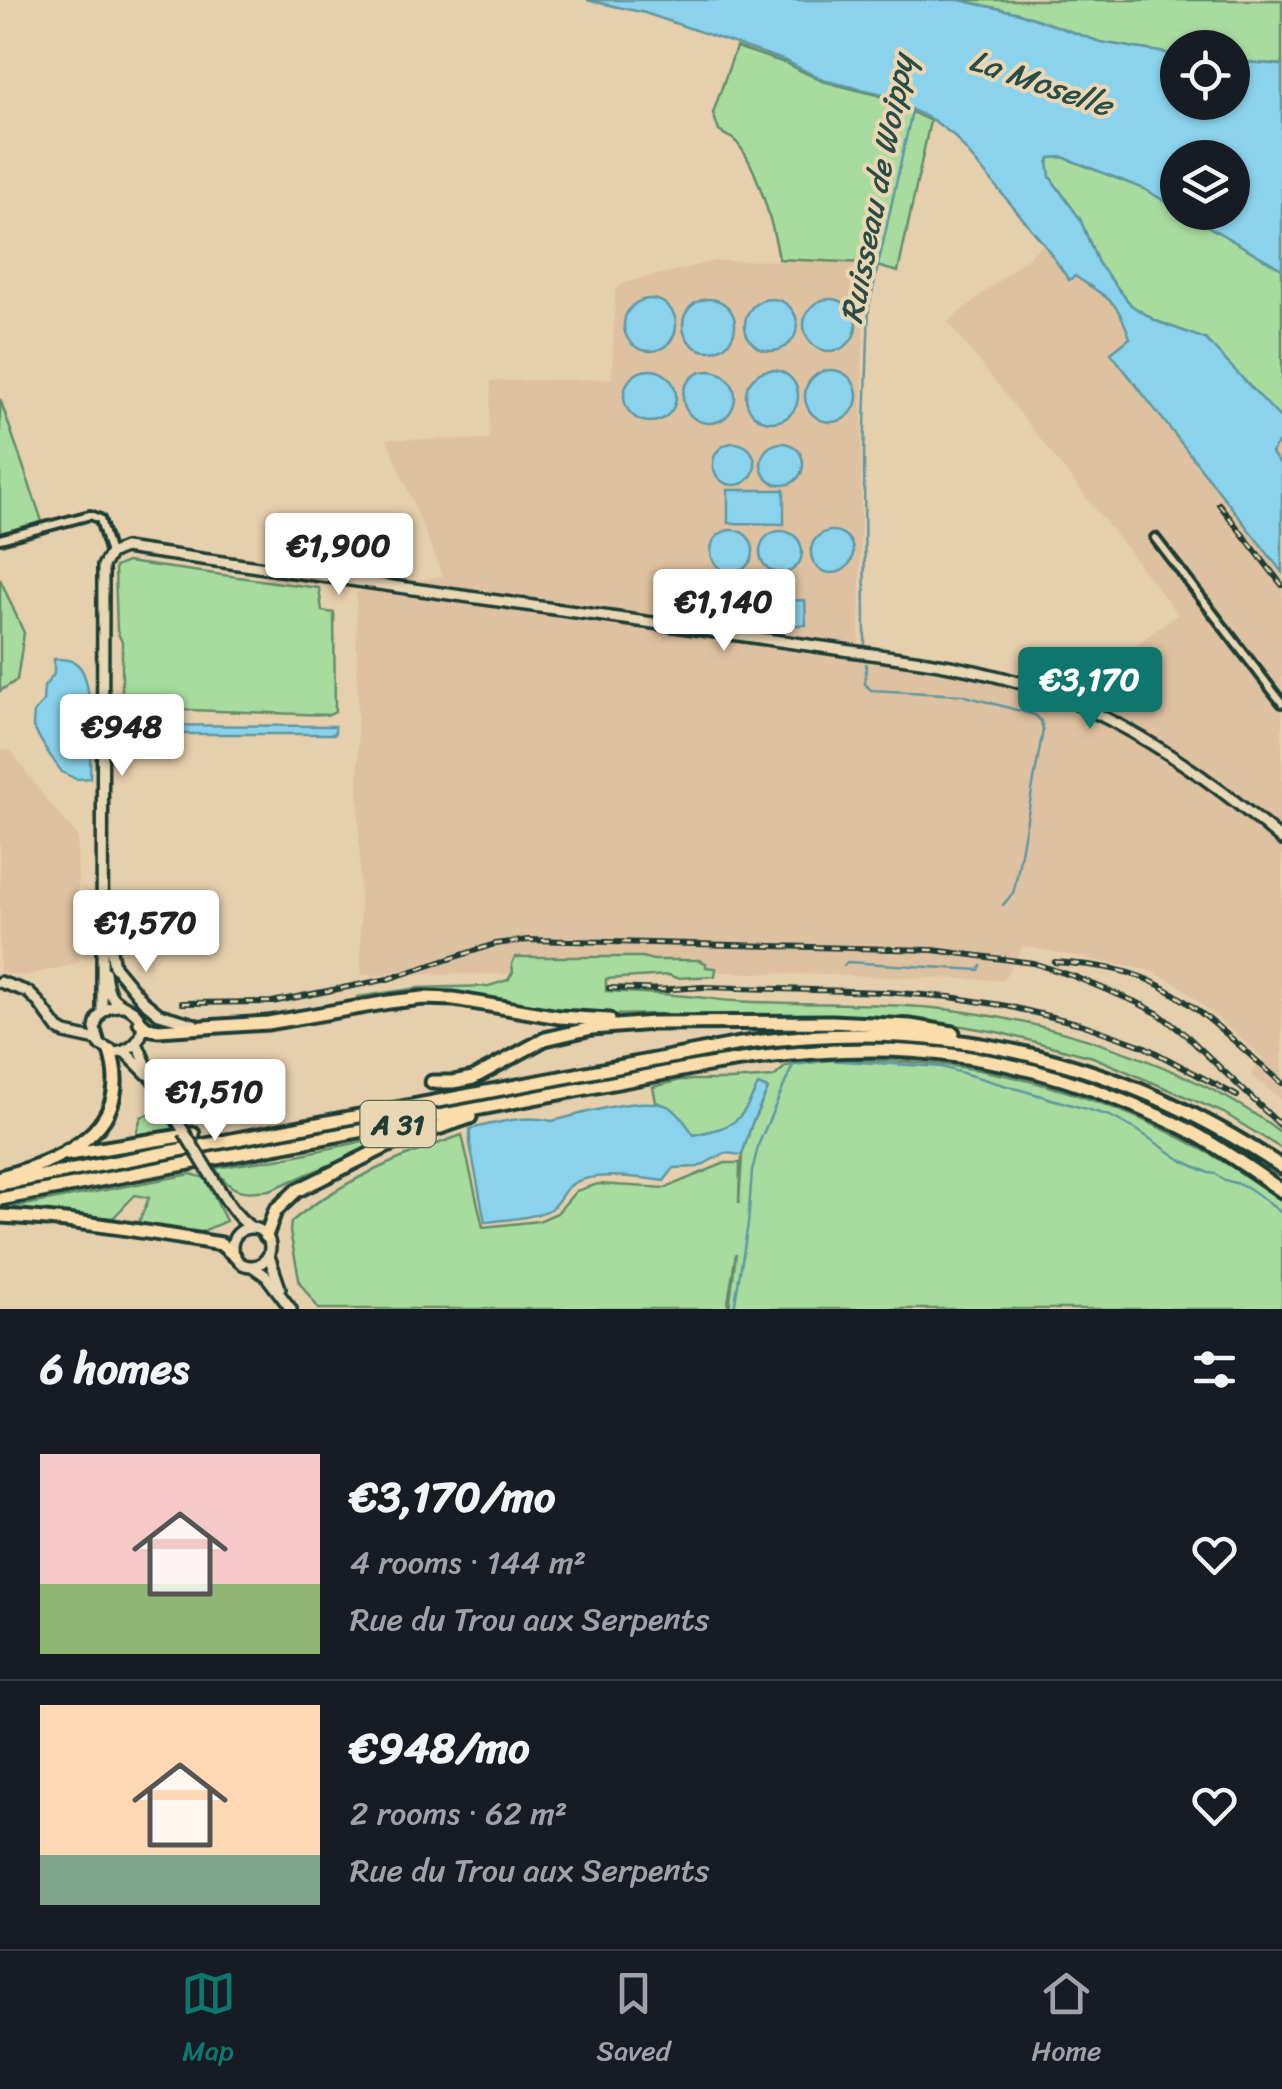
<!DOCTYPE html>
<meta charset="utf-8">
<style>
body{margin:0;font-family:Sriracha,sans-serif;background:#242831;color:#f1f3f6;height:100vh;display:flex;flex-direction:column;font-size:38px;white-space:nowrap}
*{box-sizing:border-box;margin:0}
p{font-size:32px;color:#9ea1a6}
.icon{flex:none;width:55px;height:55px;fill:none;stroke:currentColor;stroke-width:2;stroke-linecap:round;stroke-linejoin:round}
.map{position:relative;height:1309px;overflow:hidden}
.side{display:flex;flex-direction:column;background:#171b24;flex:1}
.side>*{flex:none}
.controls{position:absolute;left:1160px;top:30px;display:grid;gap:20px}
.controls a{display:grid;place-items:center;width:90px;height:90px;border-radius:50%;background:#171b24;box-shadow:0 2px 8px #0004;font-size:50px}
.price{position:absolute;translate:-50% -85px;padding:0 22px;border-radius:10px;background:#fff;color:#222;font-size:32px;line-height:65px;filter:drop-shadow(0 2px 5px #0008)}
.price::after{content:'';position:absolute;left:50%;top:60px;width:30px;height:22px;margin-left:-15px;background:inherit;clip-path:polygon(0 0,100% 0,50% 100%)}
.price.on{background:#0f766e;color:#fff}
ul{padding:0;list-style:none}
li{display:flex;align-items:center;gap:30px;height:250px;padding:0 40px}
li+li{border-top:2px solid #363941}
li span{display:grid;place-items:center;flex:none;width:280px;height:200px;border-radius:0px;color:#555}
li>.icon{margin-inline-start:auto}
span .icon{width:120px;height:120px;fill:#fffc;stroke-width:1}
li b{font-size:42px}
h2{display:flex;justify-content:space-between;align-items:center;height:120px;padding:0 40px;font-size:42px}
.menu{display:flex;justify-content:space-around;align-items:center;height:140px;border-top:2px solid #363941;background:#171b24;font-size:28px;color:#9ea1a6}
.menu a{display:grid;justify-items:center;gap:5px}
.menu .on{color:#0f766e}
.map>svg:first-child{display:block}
.built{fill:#dec1a0}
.green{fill:#a8dc9f;stroke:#648c6a;stroke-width:2.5}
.water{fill:#8bd3ec;stroke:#6097a2;stroke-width:2.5}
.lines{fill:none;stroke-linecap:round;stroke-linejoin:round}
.stream{stroke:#6097a2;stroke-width:2.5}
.street-casing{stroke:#1f3d34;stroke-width:14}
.secondary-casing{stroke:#1f3d34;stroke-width:16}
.highway-casing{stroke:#1f3d34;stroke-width:19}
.street{stroke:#e9d7b4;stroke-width:6}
.secondary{stroke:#e9d7b4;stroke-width:9}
.highway{stroke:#faddab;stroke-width:11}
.rail-casing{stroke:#1f3d34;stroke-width:6}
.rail{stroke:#e9d7b4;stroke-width:2.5;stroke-dasharray:8;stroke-linecap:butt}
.secondary-bridge-casing{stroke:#1f3d34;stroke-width:16;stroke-linecap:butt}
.secondary-bridge{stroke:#e9d7b4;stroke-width:9}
.labels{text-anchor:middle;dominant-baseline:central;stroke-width:8;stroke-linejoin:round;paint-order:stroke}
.shield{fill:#e9d7b4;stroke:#5c6b5a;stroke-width:2.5}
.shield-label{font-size:28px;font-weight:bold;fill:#1f3d34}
.water-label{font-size:32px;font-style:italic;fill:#2a4c46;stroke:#e9d7b4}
</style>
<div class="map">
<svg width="1282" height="1309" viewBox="0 0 1282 1309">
<rect width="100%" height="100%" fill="#e6cfac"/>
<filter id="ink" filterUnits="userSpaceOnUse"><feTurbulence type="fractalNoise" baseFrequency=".01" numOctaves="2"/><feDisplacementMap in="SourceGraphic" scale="20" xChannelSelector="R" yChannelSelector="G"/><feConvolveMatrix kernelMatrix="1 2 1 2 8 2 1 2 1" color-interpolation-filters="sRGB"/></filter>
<g filter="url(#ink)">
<path class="built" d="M1080 219 1282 416V1100L1251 1075 1263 1058 1179 985 1151 971 1023 946 1003 980 724 972 361 975 356 592 443 576 387 439 489 440 491 381 612 379 615 291 623 283 715 261 864 260 859 644 1064 698 1178 614 948 322 1044 244Z
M0 750H11L45 798 77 835 79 963 24 976 0 972Z"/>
<path class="green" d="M959 0H1282V65L1233 61 1232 48H1178L1177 55 1100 42 1019 13Z
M736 47 785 63 822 81 877 95 930 121 898 272 866 263 779 259C774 230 756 158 733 139 728 136 723 134 719 131L713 113Z
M1063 157 1144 189 1177 208 1178 212 1185 213 1282 269V420L1205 339 1156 321 1131 305 1098 263 1080 219 1050 177 1048 163 1050 158Z
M0 399 43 524 0 535Z
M127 562 319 588 322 611 334 613 335 712 329 715 132 708 122 698V642L117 631 115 567Z
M0 579 24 633 17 680 0 691Z
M515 957H642L653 960H699L706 963V967L716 968 715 976 676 978 669 975 606 979V991C636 993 667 994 697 997 710 998 722 1001 735 1001 801 1005 868 1002 934 1008 1047 1019 1191 1065 1282 1133V1149L1224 1113 1093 1057 997 1032 950 1024 865 1015 774 1017 658 1014 602 1015 571 1012 483 997 422 991 358 1000 357 997 418 988 489 986 508 980 513 972 512 964Z
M838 1059C878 1061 920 1061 960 1067 1076 1084 1188 1131 1282 1201V1309H729L736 1253 727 1309H319L300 1283 290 1232 291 1222C340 1181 402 1156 462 1135L483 1227 539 1221 557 1213 576 1191 598 1184 665 1188 725 1163H740L739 1203 742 1155 752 1123 768 1089 749 1104 740 1120 724 1128 694 1135 673 1109 656 1102 653 1087 681 1080H730L774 1077 786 1066Z
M157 1111 165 1113 177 1134 145 1139 135 1137 141 1117Z
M389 1136V1140L270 1190C241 1193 232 1194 215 1168L283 1158Z
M191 1174 205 1178 226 1221 201 1232 138 1224 149 1198 135 1195 113 1218 14 1209V1207Z"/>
<path class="water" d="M587 0H959L1019 13 1100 42 1177 55 1178 102H1232L1233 61 1282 65V269L1185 213 1232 212V158H1178L1177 208 1144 189 1063 157 1050 158 1048 163 1050 177 1080 219 1098 263 1131 305 1156 321 1205 339 1282 420V438L1271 453 1282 466V572L1111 353 1130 338C1117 298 1108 299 1075 276L1069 280 1044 244 953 135 933 120 878 93 823 80 786 61 645 13Z
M683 325a26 26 0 1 1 52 0a26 26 0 1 1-52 0Z
M624 325a26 26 0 1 1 52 0a26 26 0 1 1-52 0Z
M804 325a26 26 0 1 1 52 0a26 26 0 1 1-52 0Z
M745 325a26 26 0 1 1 52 0a26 26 0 1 1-52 0Z
M624 396a26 26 0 1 1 52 0a26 26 0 1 1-52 0Z
M746 396a26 26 0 1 1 52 0a26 26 0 1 1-52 0Z
M805 396a26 26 0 1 1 52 0a26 26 0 1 1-52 0Z
M683 397a26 26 0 1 1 52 0a26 26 0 1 1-52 0Z
M713 464a21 21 0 1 1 42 0a21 21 0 1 1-42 0Z
M761 464a21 21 0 1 1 42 0a21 21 0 1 1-42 0Z
M728 490H784V524L728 523Z
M711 551a21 21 0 1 1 42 0a21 21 0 1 1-42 0Z
M760 552a21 21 0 1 1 42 0a21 21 0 1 1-42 0Z
M811 552a21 21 0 1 1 42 0a21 21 0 1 1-42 0Z
M805 600 806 625H773V612L776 611V601Z
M54 659C62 659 72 659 78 665 95 680 90 753 90 778L76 779 62 772 47 751 33 727 34 712 43 702 44 687 54 674Z
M124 725 335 726V734H125Z
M758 1085 768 1089 752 1123 742 1155 725 1153 698 1167 674 1168 664 1181C641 1178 589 1170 570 1186 561 1192 559 1204 549 1210 533 1218 503 1220 485 1222L470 1144V1129C496 1123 526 1114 552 1121 580 1115 652 1091 674 1110 682 1117 688 1127 694 1135 737 1125 739 1124 758 1085Z"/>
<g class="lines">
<path class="stream" d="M865 644 864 455 869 307 912 111
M866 664 865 684 871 690 962 695 1035 715 1041 721 1043 730 1015 886 1013 893 1003 905
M844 966 847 962 979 970 981 965
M795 1062 793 1065 826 1060 942 1067 1110 1116 1137 1130 1183 1161 1209 1173 1216 1174C1224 1183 1235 1181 1247 1187 1259 1194 1270 1205 1282 1213
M734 1309 748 1224 752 1171 759 1143 793 1065"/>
<defs>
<path id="street" d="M1155 538 1282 703
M0 539 90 515 100 519 110 554"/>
<path id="secondary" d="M107 930 114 966 143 1001 159 1014 194 1024
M105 972C106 981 107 990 112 997 118 1004 126 1006 133 1011 153 1028 137 1051 115 1053L100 1045 95 1028C97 1013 107 1005 123 1006
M0 982 28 992 39 1003 58 1029 65 1033 97 1040
M102 1012 103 566 110 554 124 548 921 661C959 667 997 675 1034 687 1126 719 1209 777 1282 840
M137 1043 153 1080 184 1132
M125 1052 147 1074
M212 1177C223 1195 234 1216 252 1228
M232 1247a19 19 0 1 1 38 0a19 19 0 1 1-38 0Z
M269 1256 280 1288
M252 1266 266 1276 291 1309"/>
<path id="highway" d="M140 1022 147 1028 158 1030 268 1023 389 1002 423 998 454 999 559 1017 609 1020
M432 1082H453L473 1078 545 1039 592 1028 653 1023 832 1022 910 1026 953 1033
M69 1154 193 1134
M0 1177C62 1161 135 1129 110 1051
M0 1184 734 1045C933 1014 1115 1055 1282 1167
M0 1199 697 1067C851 1040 977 1041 1123 1101 1149 1112 1175 1122 1199 1136 1228 1153 1255 1172 1282 1191
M0 1216C75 1219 147 1232 221 1244L234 1255
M266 1236 275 1211 296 1191 391 1144 470 1117"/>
</defs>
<use href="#street" class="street-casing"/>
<use href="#secondary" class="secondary-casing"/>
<use href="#highway" class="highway-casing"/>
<use href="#street" class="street"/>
<use href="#secondary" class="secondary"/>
<use href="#highway" class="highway"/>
<defs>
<path id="rail" d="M1219 504 1282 585
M1055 962C1081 964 1107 966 1132 974 1186 990 1239 1047 1282 1083
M609 988 668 990
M657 990 703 987 885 992 950 997 1007 1006 1081 1024 1143 1046 1237 1096
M182 1003 272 1002 388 979 495 944 528 940 933 950 1033 963 1073 976 1138 1003 1159 1014 1188 1037 1282 1127"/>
</defs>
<use href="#rail" class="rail-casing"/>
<use href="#rail" class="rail"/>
<defs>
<path id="secondary-bridge" d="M184 1132 212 1177"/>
</defs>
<use href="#secondary-bridge" class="secondary-bridge-casing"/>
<use href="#secondary-bridge" class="secondary-bridge"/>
</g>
</g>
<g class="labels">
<rect class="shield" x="360.5" y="1101" width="75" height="46" rx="8"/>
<g class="shield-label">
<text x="398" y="1124">A 31</text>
</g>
<g class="water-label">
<text transform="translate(1041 83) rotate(19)">La Moselle</text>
<text transform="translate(877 189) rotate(-79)">Ruisseau de Woippy</text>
</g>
</g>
</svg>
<div class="controls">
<a><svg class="icon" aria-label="locate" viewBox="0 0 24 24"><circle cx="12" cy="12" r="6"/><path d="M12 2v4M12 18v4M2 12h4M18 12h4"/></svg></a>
<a><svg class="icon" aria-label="layers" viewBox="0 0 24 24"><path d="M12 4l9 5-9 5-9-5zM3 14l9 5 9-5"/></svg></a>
</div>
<b class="price" style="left:339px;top:598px">€1,900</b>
<b class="price" style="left:724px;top:654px">€1,140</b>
<b class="price on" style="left:1090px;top:732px">€3,170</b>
<b class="price" style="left:122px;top:779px">€948</b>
<b class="price" style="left:146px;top:975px">€1,570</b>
<b class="price" style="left:215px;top:1144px">€1,510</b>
</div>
<section class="side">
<h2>6 homes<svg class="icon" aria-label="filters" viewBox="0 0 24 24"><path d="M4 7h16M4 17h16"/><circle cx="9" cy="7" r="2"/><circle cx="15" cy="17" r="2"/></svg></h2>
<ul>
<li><span style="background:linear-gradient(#f6c9c9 65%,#8fb573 0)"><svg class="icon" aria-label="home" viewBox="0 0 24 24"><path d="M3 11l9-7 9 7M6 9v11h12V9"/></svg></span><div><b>€3,170/mo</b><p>4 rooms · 144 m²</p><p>Rue du Trou aux Serpents</p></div><svg class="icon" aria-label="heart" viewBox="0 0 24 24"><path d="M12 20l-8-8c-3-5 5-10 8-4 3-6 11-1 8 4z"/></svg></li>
<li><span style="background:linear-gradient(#ffd9b3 75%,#7fa58c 0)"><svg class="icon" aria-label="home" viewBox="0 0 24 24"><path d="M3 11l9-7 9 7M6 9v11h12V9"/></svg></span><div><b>€948/mo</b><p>2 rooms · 62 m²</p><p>Rue du Trou aux Serpents</p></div><svg class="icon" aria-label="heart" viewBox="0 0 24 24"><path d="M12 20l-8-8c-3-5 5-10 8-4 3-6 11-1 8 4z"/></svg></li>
</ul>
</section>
<nav class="menu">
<a class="on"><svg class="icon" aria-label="map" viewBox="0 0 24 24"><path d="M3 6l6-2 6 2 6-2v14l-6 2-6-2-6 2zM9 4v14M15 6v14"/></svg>Map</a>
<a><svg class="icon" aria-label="saved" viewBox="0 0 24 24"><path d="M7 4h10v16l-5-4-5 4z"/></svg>Saved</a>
<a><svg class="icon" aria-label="home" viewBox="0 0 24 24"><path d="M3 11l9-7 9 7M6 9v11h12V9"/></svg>Home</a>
</nav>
